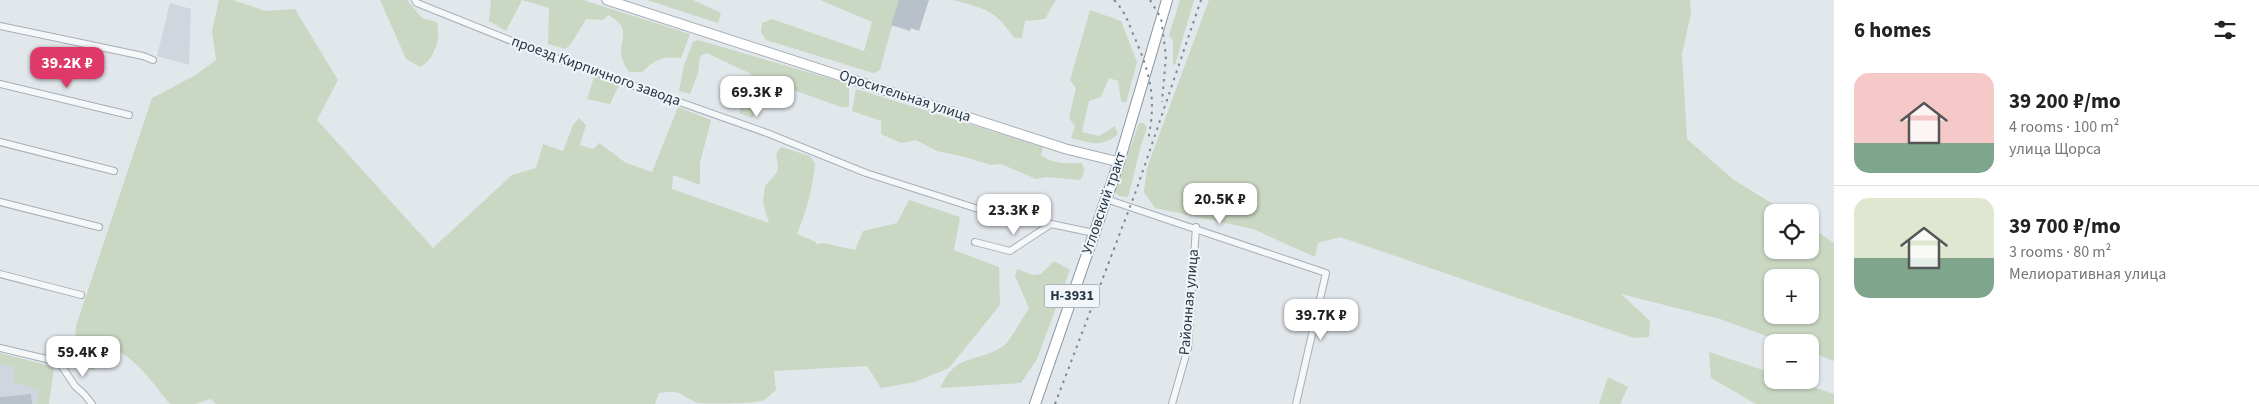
<!DOCTYPE html>
<meta charset="utf-8">
<style>
body{margin:0;font-family:"Source Sans 3",sans-serif;background:#f6f6f6;color:#222;height:100vh;display:flex;flex-direction:column;font-size:19px;white-space:nowrap}
*{box-sizing:border-box;margin:0}
p{font-size:16px;color:#767676}
.icon{flex:none;width:28px;height:28px;fill:none;stroke:currentColor;stroke-width:2;stroke-linecap:round;stroke-linejoin:round}
.map{position:relative;flex:1;overflow:hidden}
.side{display:flex;flex-direction:column;background:#fff;width:425px}
.side>*{flex:none}
.controls{position:absolute;left:1764px;top:204px;display:grid;gap:10px}
.controls a{display:grid;place-items:center;width:55px;height:55px;border-radius:10px;background:#fff;box-shadow:0 1px 4px #0004;font-size:25px}
.price{position:absolute;translate:-50% -42px;padding:0 11px;border-radius:10px;background:#fff;color:#222;font-size:16px;line-height:32px;filter:drop-shadow(0 1px 2px #0008)}
.price::after{content:'';position:absolute;left:50%;top:30px;width:15px;height:11px;margin-left:-8px;background:inherit;clip-path:polygon(0 0,100% 0,50% 100%)}
.price.on{background:#de3968;color:#fff}
ul{padding:0;list-style:none}
li{display:flex;align-items:center;gap:15px;height:125px;padding:0 20px}
li+li{border-top:1px solid #e0e0e0}
li span{display:grid;place-items:center;flex:none;width:140px;height:100px;border-radius:15px;color:#555}
li>.icon{margin-inline-start:auto}
span .icon{width:60px;height:60px;fill:#fffc;stroke-width:1}
li b{font-size:21px}
h2{display:flex;justify-content:space-between;align-items:center;height:60px;padding:0 20px;font-size:21px}
main{display:flex;flex:1;min-height:0}
.map>svg:first-child{display:block}
.built{fill:#cfd6de}
.green{fill:#cad7c2;fill-rule:evenodd}
.building{fill:#b8c1ca}
.lines{fill:none;stroke-linecap:round;stroke-linejoin:round}
.minor-casing{stroke:#a6afb7;stroke-width:8}
.secondary-casing{stroke:#a6afb7;stroke-width:11}
.trunk-casing{stroke:#8796a4;stroke-width:12}
.minor{stroke:#f5f7f9;stroke-width:6}
.secondary{stroke:#fff;stroke-width:9}
.trunk{stroke:#fff;stroke-width:10}
.rail{stroke:#798897;stroke-width:2;stroke-dasharray:2.5 5;stroke-linecap:butt}
.labels{text-anchor:middle;dominant-baseline:central;stroke-width:4;stroke-linejoin:round;paint-order:stroke}
.shield{fill:#f2f5f9;stroke:#64707c;stroke-width:1}
.shield-label{font-size:14px;font-weight:bold;fill:#273746}
.street-label{font-size:15px;fill:#273746;stroke:#f2f5f9}
</style>
<main>
<div class="map">
<svg width="1834" height="404" viewBox="0 0 1834 404">
<rect width="100%" height="100%" fill="#e2e7ec"/>
<path class="built" d="M170 3 191 9 189 65 157 56Z
M0 357 53 372 47 404H0Z"/>
<path class="green" d="M219 0H233L266 11 295 9 338 80 317 120 433 248 512 175 536 168 543 144 563 151 573 125 579 118 586 125 580 145 593 149 599 143 626 163 652 172 678 107 711 120 700 163V185L676 176H673L672 189 769 223 763 203 765 186C778 170 780 176 776 154L781 147 810 156 815 163C813 188 806 212 797 234L816 242V244L824 243 855 250 863 231 897 223 909 200 960 217 954 250 999 267 1000 305 949 368 915 382 881 388 867 366 774 371 776 390C772 393 768 398 764 400 754 404 709 404 698 403 678 395 685 390 659 393L655 404H216L211 399 195 404H170C156 388 127 343 103 350L94 370C68 366 75 346 76 326L152 98 194 76 216 60 212 31Z
M380 0H407L422 18 437 22C441 38 435 59 420 67L406 59Z
M491 0H583L690 34 681 58C663 56 655 59 642 72H629C627 68 624 65 623 61 615 41 636 30 608 15L603 20 586 19 571 44 565 49 548 44 549 8 522 0 506 31 489 21Z
M647 0H693L721 13 718 23Z
M820 0H899L880 70 873 73 766 40 761 32 762 23 772 19 864 51 872 22Z
M953 0H1056L1045 19 1025 21 1022 38H1014C995 9 985 9 953 0Z
M1180 0H1194L1175 65 1173 64V41L1169 35Z
M1209 0H1690L1691 13 1682 54 1687 139 1734 180 1786 212H1772V250H1810V227L1834 243V361L1810 352V342H1783L1720 319 1621 294 1650 321 1649 337 1634 338 1340 237 1318 243 1315 257 1253 229 1155 208 1144 192 1147 168ZM1772 278H1810V315H1772Z
M1090 10 1121 21 1137 62 1126 103 1121 101 1118 81 1109 78 1101 97 1089 101 1082 132 1099 136 1115 126 1118 134C1102 148 1091 143 1071 138L1075 126 1069 118 1076 88 1070 80Z
M698 40 849 84V107H841L771 82 752 118 739 113 751 74 707 53 700 56 698 73 690 94 679 91 684 65 693 42Z
M594 77 619 85 610 104 587 99Z
M856 89 1043 147 1041 155C1053 164 1067 164 1082 163 1085 170 1085 173 1080 180L1046 177 1036 179 1001 164 991 165 965 157 937 151 916 140 901 143 881 134V121L852 111Z
M1139 123H1144L1147 128C1138 151 1135 174 1128 197L1119 196 1112 190 1114 179 1121 174Z
M1054 261 1070 270 1037 359 1021 383 940 388C957 352 974 364 1002 347 1010 342 1023 317 1029 308L1015 276 1017 269 1033 275 1041 274Z
M1709 352 1772 373V380H1793L1834 394V404H1756L1711 378Z
M0 353 54 367 49 404H37L40 390 14 382 13 366 0 364Z
M1608 377 1628 387 1620 404H1599Z"/>
<path class="building" d="M899 0H929L919 31 911 28 910 31 891 25Z
M31 394 32 404H0V397Z"/>
<g class="lines">
<defs>
<path id="minor" d="M415 0 417 3 544 54 767 133 866 173 975 208 1094 233
M0 26 143 56 153 60
M0 84 129 115
M0 142 114 171
M1106 199 1326 273 1296 404
M0 202 99 227
M975 242 1010 251 1051 224
M0 274 81 295
M0 348 59 362 75 386 84 394 92 404
M1172 404 1188 348 1196 227"/>
<path id="secondary" d="M607 0 1066 149 1119 162"/>
<path id="trunk" d="M1035 404 1119 162 1167 0"/>
</defs>
<use href="#minor" class="minor-casing"/>
<use href="#secondary" class="secondary-casing"/>
<use href="#trunk" class="trunk-casing"/>
<use href="#minor" class="minor"/>
<use href="#secondary" class="secondary"/>
<use href="#trunk" class="trunk"/>
<path class="rail" d="M1114 0C1124 10 1128 21 1133 34 1150 72 1157 98 1148 140
M1150 0 1161 18 1166 56 1162 102
M1055 404 1136 191 1201 0"/>
</g>
<g class="labels">
<rect class="shield" x="1044.5" y="284.5" width="55" height="23" rx="4"/>
<g class="shield-label">
<text x="1072" y="296">Н-3931</text>
</g>
<g class="street-label">
<text transform="translate(596 71) rotate(20)">проезд Кирпичного завода</text>
<text transform="translate(905 96) rotate(18)">Оросительная улица</text>
<text transform="translate(1104 203) rotate(-71)">Угловский тракт</text>
<text transform="translate(1189 302) rotate(-85)">Районная улица</text>
</g>
</g>
</svg>
<div class="controls">
<a><svg class="icon" aria-label="locate" viewBox="0 0 24 24"><circle cx="12" cy="12" r="6"/><path d="M12 2v4M12 18v4M2 12h4M18 12h4"/></svg></a>
<a>+</a>
<a>−</a>
</div>
<b class="price on" style="left:67px;top:89px">39.2K ₽</b>
<b class="price" style="left:757px;top:118px">69.3K ₽</b>
<b class="price" style="left:1220px;top:225px">20.5K ₽</b>
<b class="price" style="left:1014px;top:236px">23.3K ₽</b>
<b class="price" style="left:1321px;top:341px">39.7K ₽</b>
<b class="price" style="left:83px;top:378px">59.4K ₽</b>
</div>
<section class="side">
<h2>6 homes<svg class="icon" aria-label="filters" viewBox="0 0 24 24"><path d="M4 7h16M4 17h16"/><circle cx="9" cy="7" r="2"/><circle cx="15" cy="17" r="2"/></svg></h2>
<ul>
<li><span style="background:linear-gradient(#f6c9c9 70%,#7fa58c 0)"><svg class="icon" aria-label="home" viewBox="0 0 24 24"><path d="M3 11l9-7 9 7M6 9v11h12V9"/></svg></span><div><b>39 200 ₽/mo</b><p>4 rooms · 100 m²</p><p>улица Щорса</p></div></li>
<li><span style="background:linear-gradient(#dfe7d0 60%,#7fa58c 0)"><svg class="icon" aria-label="home" viewBox="0 0 24 24"><path d="M3 11l9-7 9 7M6 9v11h12V9"/></svg></span><div><b>39 700 ₽/mo</b><p>3 rooms · 80 m²</p><p>Мелиоративная улица</p></div></li>
</ul>
</section>
</main>
